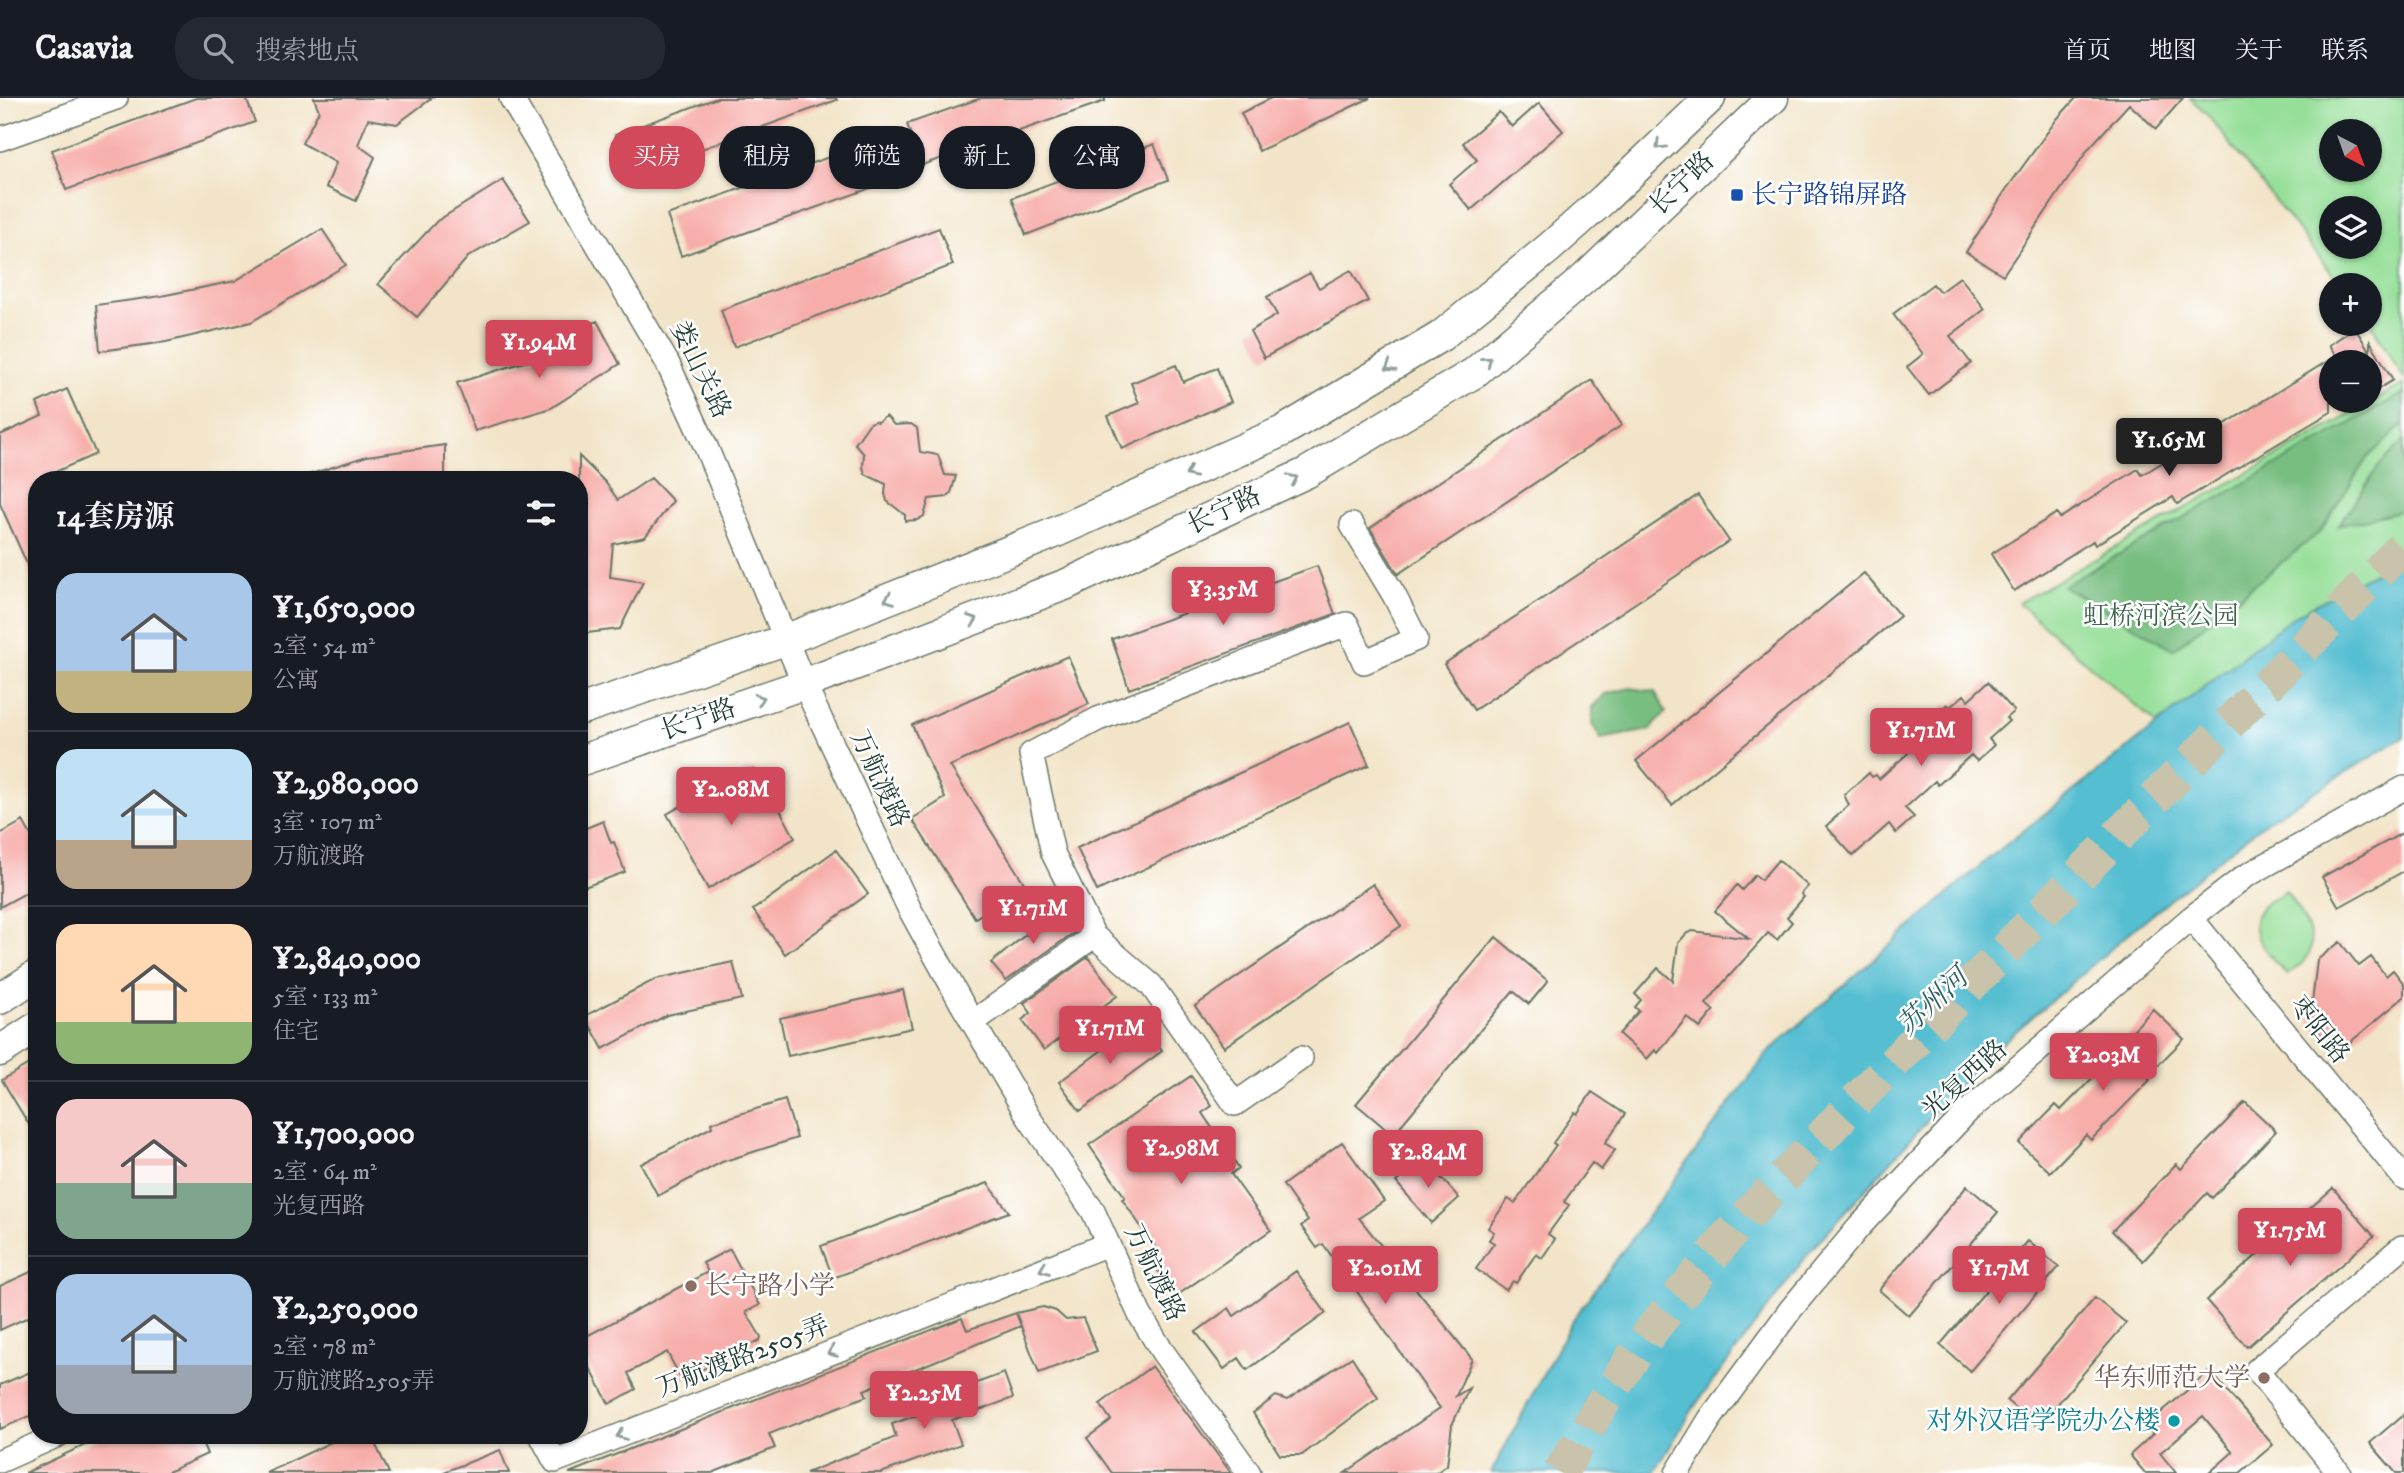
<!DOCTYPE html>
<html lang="zh">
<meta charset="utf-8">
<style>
body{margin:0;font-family:"IM FELL DW Pica","Noto Serif SC",serif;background:#242831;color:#f1f3f6;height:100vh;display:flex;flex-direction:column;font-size:26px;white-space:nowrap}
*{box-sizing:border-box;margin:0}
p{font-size:23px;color:#9ea1a6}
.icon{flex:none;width:38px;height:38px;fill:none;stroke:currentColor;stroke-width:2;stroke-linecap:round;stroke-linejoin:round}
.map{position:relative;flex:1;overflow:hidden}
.panel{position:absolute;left:28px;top:373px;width:560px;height:973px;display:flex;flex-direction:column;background:#171b24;border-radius:28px;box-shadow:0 2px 5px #0004}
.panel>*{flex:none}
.top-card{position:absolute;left:609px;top:28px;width:665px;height:63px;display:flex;gap:14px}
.needle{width:46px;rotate:139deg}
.tools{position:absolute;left:2319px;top:21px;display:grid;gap:14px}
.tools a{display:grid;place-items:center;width:63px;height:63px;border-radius:50%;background:#171b24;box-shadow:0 2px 5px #0004;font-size:35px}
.price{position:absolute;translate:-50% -60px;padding:0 16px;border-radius:7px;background:#d1495b;color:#fff;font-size:23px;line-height:46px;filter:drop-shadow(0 2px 4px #0008)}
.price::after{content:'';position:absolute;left:50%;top:42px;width:21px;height:16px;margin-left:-10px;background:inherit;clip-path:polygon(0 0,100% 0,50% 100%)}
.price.on{background:#222;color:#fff}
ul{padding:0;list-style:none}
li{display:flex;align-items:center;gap:21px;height:175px;padding:0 28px}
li+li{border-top:2px solid #363941}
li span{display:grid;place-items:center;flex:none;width:196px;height:140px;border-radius:21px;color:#555}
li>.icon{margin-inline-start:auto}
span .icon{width:84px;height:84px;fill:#fffc;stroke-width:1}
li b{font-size:30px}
h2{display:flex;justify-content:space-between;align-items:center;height:84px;padding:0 28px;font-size:30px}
.pill{padding:0 24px;border-radius:28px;background:#171b24;box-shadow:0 2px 5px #0004;font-size:24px;line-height:63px}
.pill.on{background:#d1495b;color:#fff}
header{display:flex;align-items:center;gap:42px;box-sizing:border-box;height:98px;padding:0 35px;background:#171b24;border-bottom:2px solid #363941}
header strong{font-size:33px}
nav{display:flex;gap:38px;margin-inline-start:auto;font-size:24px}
.search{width:490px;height:63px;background:#242831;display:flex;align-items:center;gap:18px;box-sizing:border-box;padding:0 24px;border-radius:28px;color:#9ea1a6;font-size:26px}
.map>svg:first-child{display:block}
.green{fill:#96df99;stroke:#5a8e66;stroke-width:2;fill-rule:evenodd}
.forest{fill:#78be81;stroke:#4c7e5a;stroke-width:2}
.water{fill:#54bed1;stroke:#3a7e82;stroke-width:2}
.building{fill:#f7aeaa}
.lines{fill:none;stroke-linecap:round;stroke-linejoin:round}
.highway-tunnel{stroke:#c8c3aa;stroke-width:35;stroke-dasharray:35 18;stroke-linecap:butt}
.minor-casing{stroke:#697768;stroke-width:26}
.major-casing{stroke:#697768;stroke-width:33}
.minor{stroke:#fff;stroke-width:23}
.major{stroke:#fff;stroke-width:30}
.oneway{stroke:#8f9e9a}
.transit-dot{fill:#1a4fb4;stroke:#fff;stroke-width:2.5}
.education-dot{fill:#8d6e63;stroke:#fff;stroke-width:2.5}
.culture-dot{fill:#0f9aa8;stroke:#fff;stroke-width:2.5}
.labels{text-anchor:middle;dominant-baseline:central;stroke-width:5;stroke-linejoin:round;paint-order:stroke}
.street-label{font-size:26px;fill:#1f3d34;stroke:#fff}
.transit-label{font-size:26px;fill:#164399;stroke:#fff;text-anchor:start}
.park-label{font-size:26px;fill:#3d664d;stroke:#fff}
.education-label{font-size:26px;fill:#785e54;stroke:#fff;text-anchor:start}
.culture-label{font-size:26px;fill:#0d838f;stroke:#fff;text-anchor:end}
.water-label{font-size:28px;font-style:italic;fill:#2f6463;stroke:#fff}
</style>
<header>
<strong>Casavia</strong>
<div class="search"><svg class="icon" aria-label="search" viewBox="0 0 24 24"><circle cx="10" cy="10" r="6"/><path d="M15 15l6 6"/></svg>搜索地点</div>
<nav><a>首页</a><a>地图</a><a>关于</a><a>联系</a></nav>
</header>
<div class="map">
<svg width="2404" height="1375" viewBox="0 0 2404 1375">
<rect width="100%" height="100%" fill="#fff"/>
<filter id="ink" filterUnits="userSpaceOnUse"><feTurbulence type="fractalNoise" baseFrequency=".0143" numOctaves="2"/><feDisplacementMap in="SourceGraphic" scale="14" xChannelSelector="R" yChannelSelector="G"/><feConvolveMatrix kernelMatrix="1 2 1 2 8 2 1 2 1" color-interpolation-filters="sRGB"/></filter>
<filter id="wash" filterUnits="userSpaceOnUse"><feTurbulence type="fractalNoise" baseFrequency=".00686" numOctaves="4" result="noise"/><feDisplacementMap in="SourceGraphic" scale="28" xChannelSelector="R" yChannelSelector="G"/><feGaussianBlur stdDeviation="1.57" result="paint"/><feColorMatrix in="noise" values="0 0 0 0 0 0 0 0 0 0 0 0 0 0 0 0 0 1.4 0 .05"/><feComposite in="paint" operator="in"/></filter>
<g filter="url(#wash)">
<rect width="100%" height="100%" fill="#f2e4c8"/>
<path class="green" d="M2190 0H2404V281L2370 224V187H2341L2205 14ZM2331 33H2370V72H2331ZM2331 110H2370V149H2331Z
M2404 286V459L2294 518 2157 626 2018 505Z
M2286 793C2297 811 2324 842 2304 863 2300 868 2292 873 2287 877 2272 859 2240 833 2262 809 2268 802 2279 799 2286 793Z"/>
<path class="forest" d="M2404 295V326L2367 360 2320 434 2174 551 2063 488Z
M2404 343V412L2338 428 2379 368Z
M1630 590 1655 594 1666 614 1650 632 1601 641 1592 626V609L1606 596Z"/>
<path class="water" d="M2404 459V639L2264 725 2135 830 1977 967 1812 1151 1694 1309 1654 1375H1491L1571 1224 1767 955 1988 761 2294 518Z"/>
<g id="blocks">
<path class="building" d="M196 0H246L255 24 66 92 52 52Z
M314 0H432L397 26 368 21 358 47 375 59 356 103 326 89 336 65 302 45 319 13Z
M717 0H836L837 2 630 77 615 37Z
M981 0H1105V3L922 67 907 26Z
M1271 0H1370L1259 53 1241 15Z
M2076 0H2183L2156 31 2129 6 2089 50 2003 177 1966 154 2005 93 2057 21Z
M1539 5 1563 33 1471 112 1449 86 1477 62 1463 45 1499 14 1512 29Z
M868 45 882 86 681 158 667 117Z
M1154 46 1168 82 1026 137 1012 100Z
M503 82 530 123 468 159 417 219 378 186 437 123Z
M939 130 953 167 734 249 721 212Z
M322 131 346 167 251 224 166 244 100 253 96 207 161 198 235 183Z
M1351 172 1368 203 1264 260 1250 233 1277 217 1267 199 1310 175 1319 190Z
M1960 179 1985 211 1950 238 1971 265 1929 297 1907 269 1923 256 1893 216 1933 186 1940 194Z
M597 223 620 266 551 310 475 333 457 285 534 261Z
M2355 230 2370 254V243L2393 282 2370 296V264H2340L2329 247Z
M2331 261V314L2177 406 2173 399 2095 447 2093 443 2014 493 1991 456 2057 415 2060 420 2138 371 2142 377Z
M1176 267 1183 284 1217 270 1231 304 1122 351 1108 318 1139 305 1131 285Z
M1592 282 1622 327 1398 476 1370 430Z
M67 291 96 356 37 382V488L0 406V337L42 318 37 305Z
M886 318 894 327 911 326 917 330 920 354 938 357 945 377 956 378 951 395 947 399 929 401 924 418 917 422 905 423V417L887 403 885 396 886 386 865 376 863 369 864 356 855 346 869 326 874 323 878 324Z
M445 347V382H306L305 378 367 358Z
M579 358 605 384 618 402 651 380 673 403 645 439 613 446 610 479 643 484 620 531 587 535 579 530Z
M1698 397 1729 443 1474 612 1444 566Z
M1317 468 1335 516 1129 591 1112 541Z
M1864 475 1900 518 1672 707 1636 663Z
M1068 558 1089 606 950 668 1026 788 975 820 912 721 945 700 912 627Z
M1988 584 2014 613 2006 620 2009 623 1989 641 1994 647 1977 663 1971 657 1938 687 1935 683 1905 710 1914 719 1896 735 1889 726 1853 758 1826 728 1849 707 1844 697 1869 675 1872 679 1876 677 1879 681 1924 641 1922 639 1927 634 1922 628 1947 606 1950 609 1964 597 1968 602Z
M1350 624 1369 667 1097 793 1077 750Z
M753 671 761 676 795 740 708 791 667 716 746 672Z
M23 723 37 748V789L0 809V736Z
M603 723 611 745 614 744 625 774 579 791V733Z
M2404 734V773L2339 809 2322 779Z
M836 752 868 796 785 856 753 812Z
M1778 762 1808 788 1801 796 1804 799 1787 819 1792 824 1777 842 1768 835 1723 885 1706 906 1714 913 1700 930 1687 919 1658 955 1655 952 1647 961 1619 936 1639 913 1635 909 1641 902 1635 896 1658 870 1673 883 1678 845 1687 835 1693 833 1749 841 1715 813 1737 787 1742 792 1755 777 1761 782Z
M1373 786 1401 828 1224 949 1195 908Z
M1056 812 1075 834 1006 883 991 865Z
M1496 839 1548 883 1529 906 1513 893 1393 1037 1356 1006Z
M2340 844 2359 868 2371 859 2386 878 2393 872 2404 886V899L2342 951 2332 938 2323 940 2310 923 2317 862Z
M1088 859 1117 898 1044 952 1022 922 1031 915 1024 905Z
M733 864 742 901 667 917 603 951 585 918 656 881Z
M903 892 912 930 788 958 780 920Z
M2153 911 2184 941 2147 978 2150 982 2091 1042 2086 1037 2050 1074 2019 1045 2056 1007 2061 1012 2120 952 2117 949Z
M1140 924 1162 953 1080 1013 1059 984Z
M37 961V1040L2 982Z
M1191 978 1212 1008 1202 1015 1239 1070 1231 1076 1271 1132 1176 1198 1146 1156 1155 1149 1122 1101 1125 1099 1089 1047Z
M1592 994 1625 1016 1605 1045 1615 1052 1601 1072 1592 1065 1564 1104 1569 1107 1548 1136 1555 1141 1542 1160 1536 1156 1516 1185 1513 1183 1506 1192 1476 1171 1494 1145 1489 1142 1494 1134 1488 1130 1508 1101 1515 1105 1556 1047 1553 1045 1575 1014 1577 1016Z
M785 1002 797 1040 722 1064 658 1098 641 1066 712 1029 711 1025Z
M2245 1004 2276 1033 2212 1100 2207 1095 2143 1163 2112 1133 2176 1066 2181 1071Z
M1342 1044 1384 1103 1359 1120 1472 1261 1456 1298 1469 1290 1452 1327 1447 1367 1436 1375H1345L1440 1310 1323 1146 1317 1150 1301 1128 1308 1123 1283 1087Z
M1424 1060 1459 1100 1431 1125 1396 1084Z
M988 1085 1009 1114 833 1180 821 1148Z
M1967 1088 1998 1114 1909 1218 1879 1192Z
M2333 1090 2374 1138 2247 1249 2206 1202Z
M2028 1143 2059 1169 1970 1273 1940 1247Z
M730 1151 760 1207 746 1214 761 1239 760 1242 682 1282 667 1254 628 1275 636 1291 609 1306 579 1249V1242L708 1174 703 1165Z
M37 1171V1215L0 1232V1188Z
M1296 1173 1326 1215 1247 1272 1239 1260 1224 1271 1196 1234 1229 1210 1234 1218Z
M2095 1200 2126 1225 2038 1329 2007 1303Z
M1043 1209 1056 1213 1066 1222 1083 1220 1097 1253 1039 1275 1016 1215Z
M1016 1215 1021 1228 864 1292 867 1298 769 1336 775 1350 712 1375H569L962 1220 967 1232Z
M1352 1259 1378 1300 1302 1357H1280L1253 1315 1276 1298 1287 1302Z
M1152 1268 1231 1375H1112L1087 1340 1111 1322 1100 1306Z
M37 1271V1315L0 1331V1287Z
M2210 1273 2273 1347 2240 1375H2209L2233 1354 2203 1318 2160 1355 2176 1375H2145L2130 1357 2153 1336 2145 1328Z
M1004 1275 1013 1300 952 1322 961 1346 881 1375H806L896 1339 892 1326 942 1308 938 1299Z
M2404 1316V1375H2396L2370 1345Z
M106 1337H199L207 1356 166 1375H25Z
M346 1337H371L389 1375H266Z
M500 1352 509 1375H444V1374Z"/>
</g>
</g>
<g filter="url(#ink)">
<use href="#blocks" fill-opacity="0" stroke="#697768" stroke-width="2"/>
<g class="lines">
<path class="highway-tunnel" d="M1560 1375 1601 1307 1650 1234 1728 1138 1850 1009 2404 448"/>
<defs>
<path id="minor" d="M511 0 667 264 706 349 804 586 909 810 962 906 1029 1020 1093 1113 1140 1217 1162 1253 1249 1375
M0 41 116 0
M2191 820 2404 1080
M973 924 1094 838
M1301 960 1235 1006 1151 887 1094 838 1053 755 1031 656 1098 621 1347 526 1364 564 1416 541 1394 497 1352 427
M541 1337 555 1363 1108 1146
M0 1363 58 1337
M1677 1375 1710 1321 1791 1211 1859 1129 1967 1014 2191 820 2244 779 2404 690
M2339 1375 2257 1272 2402 1149"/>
<path id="major" d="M579 612 785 542 1047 438 1283 333 1441 238 1549 150 1604 101 1710 0
M579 663 804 586 1067 486 1306 375 1474 275 1586 179 1773 0
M0 901 37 877
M0 953 37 929"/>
</defs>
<use href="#minor" class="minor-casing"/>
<use href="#major" class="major-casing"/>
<use href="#minor" class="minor"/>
<use href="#major" class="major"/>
</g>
<defs><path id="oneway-chevron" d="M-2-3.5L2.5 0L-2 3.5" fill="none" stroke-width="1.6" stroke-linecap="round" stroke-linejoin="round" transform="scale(1.75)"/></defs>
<g class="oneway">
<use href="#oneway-chevron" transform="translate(1660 47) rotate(136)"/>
<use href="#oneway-chevron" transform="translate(1487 263) rotate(-40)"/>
<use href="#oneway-chevron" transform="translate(1390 269) rotate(149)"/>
<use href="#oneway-chevron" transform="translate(1190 375) rotate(156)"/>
<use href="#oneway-chevron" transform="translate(1293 381) rotate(-25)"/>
<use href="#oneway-chevron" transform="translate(889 501) rotate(159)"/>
<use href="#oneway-chevron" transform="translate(973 522) rotate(-21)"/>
<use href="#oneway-chevron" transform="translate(760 601) rotate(-19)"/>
<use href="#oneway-chevron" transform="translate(1044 1171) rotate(159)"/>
<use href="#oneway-chevron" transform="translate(832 1254) rotate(159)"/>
<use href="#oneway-chevron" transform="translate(621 1337) rotate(159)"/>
</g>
</g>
<rect class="transit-dot" x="1730" y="90" width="14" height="14" rx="3.5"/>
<g class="education-dot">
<circle cx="691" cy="1188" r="7"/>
<circle cx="2264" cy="1280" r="7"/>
</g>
<circle class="culture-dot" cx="2174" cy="1323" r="7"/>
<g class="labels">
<g class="street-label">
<text transform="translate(1682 86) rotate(-44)">长宁路</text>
<text transform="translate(700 272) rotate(64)">娄山关路</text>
<text transform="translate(1224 413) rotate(-25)">长宁路</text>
<text transform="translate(698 622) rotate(-19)">长宁路</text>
<text transform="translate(879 681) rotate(65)">万航渡路</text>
<text transform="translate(2319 932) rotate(51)">枣阳路</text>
<text transform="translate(1965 982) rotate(-42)">光复西路</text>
<text transform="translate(1154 1175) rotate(64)">万航渡路</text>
<text transform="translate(743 1259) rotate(-21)">万航渡路2505弄</text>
</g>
<g class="transit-label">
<text x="1751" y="97">长宁路锦屏路</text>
</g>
<g class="park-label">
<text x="2161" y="518">虹桥河滨公园</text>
</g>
<g class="education-label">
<text x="705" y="1188">长宁路小学</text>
<text x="2250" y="1280" text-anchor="end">华东师范大学</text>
</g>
<g class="culture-label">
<text x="2160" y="1323">对外汉语学院办公楼</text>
</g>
<g class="water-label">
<text transform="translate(1933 904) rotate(-43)">苏州河</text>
</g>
</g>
</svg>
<div class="tools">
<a><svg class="needle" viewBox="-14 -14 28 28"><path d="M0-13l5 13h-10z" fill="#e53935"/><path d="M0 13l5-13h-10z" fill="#9ea1a6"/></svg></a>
<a><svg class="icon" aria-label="layers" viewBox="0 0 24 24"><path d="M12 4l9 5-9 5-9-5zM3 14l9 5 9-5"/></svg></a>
<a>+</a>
<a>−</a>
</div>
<b class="price" style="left:539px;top:282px">¥1.94M</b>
<b class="price on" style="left:2169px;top:380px">¥1.65M</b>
<b class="price" style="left:1223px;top:529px">¥3.35M</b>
<b class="price" style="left:1921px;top:670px">¥1.71M</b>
<b class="price" style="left:731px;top:729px">¥2.08M</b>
<b class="price" style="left:1033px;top:848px">¥1.71M</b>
<b class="price" style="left:1110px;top:968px">¥1.71M</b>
<b class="price" style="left:2103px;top:995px">¥2.03M</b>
<b class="price" style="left:1181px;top:1088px">¥2.98M</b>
<b class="price" style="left:1428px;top:1092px">¥2.84M</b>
<b class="price" style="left:2290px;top:1170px">¥1.75M</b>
<b class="price" style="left:1385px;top:1208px">¥2.01M</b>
<b class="price" style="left:1999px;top:1208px">¥1.7M</b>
<b class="price" style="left:924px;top:1333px">¥2.25M</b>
<div class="top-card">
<a class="pill on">买房</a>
<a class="pill">租房</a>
<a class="pill">筛选</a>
<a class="pill">新上</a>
<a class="pill">公寓</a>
</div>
<section class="panel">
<h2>14套房源<svg class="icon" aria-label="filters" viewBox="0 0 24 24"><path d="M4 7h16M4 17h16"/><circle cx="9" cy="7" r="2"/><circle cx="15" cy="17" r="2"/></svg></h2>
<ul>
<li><span style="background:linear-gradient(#a9c7e8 70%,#c2b280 0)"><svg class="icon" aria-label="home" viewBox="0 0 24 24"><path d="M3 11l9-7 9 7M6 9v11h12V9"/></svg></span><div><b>¥1,650,000</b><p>2室 · 54 m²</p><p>公寓</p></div></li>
<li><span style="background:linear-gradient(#bfe0f5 65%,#b9a48a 0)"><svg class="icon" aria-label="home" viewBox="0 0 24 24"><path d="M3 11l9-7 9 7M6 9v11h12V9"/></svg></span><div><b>¥2,980,000</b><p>3室 · 107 m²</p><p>万航渡路</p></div></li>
<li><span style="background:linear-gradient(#ffd9b3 70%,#8fb573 0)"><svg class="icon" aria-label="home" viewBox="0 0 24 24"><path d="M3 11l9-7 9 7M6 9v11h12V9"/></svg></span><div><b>¥2,840,000</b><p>5室 · 133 m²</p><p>住宅</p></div></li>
<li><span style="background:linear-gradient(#f6c9c9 60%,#7fa58c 0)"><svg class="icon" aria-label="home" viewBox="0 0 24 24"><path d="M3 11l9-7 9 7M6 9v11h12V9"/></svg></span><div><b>¥1,700,000</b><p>2室 · 64 m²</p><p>光复西路</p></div></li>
<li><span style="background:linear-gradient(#a9c7e8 65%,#9aa5b1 0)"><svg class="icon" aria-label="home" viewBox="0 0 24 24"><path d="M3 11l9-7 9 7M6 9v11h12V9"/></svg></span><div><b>¥2,250,000</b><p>2室 · 78 m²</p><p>万航渡路2505弄</p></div></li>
</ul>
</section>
</div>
